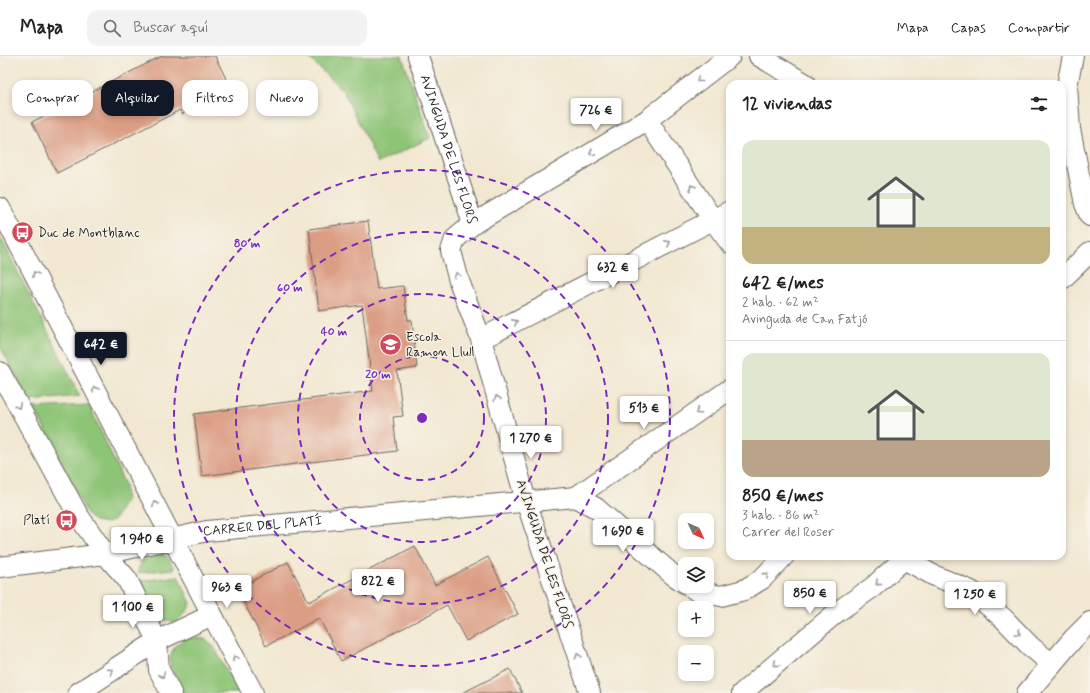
<!DOCTYPE html>
<html lang="es">
<meta charset="utf-8">
<style>
body{margin:0;font-family:Mynerve,sans-serif;background:#f2f2f2;color:#222;height:100vh;display:flex;flex-direction:column;font-size:15px;white-space:nowrap}
*{box-sizing:border-box;margin:0}
p{font-size:13px;color:#767676}
.icon{flex:none;width:22px;height:22px;fill:none;stroke:currentColor;stroke-width:2;stroke-linecap:round;stroke-linejoin:round}
.map{position:relative;flex:1;overflow:hidden}
.sheet{position:absolute;left:726px;top:24px;width:340px;height:480px;display:flex;flex-direction:column;background:#fff;border-radius:12px;box-shadow:0 2px 6px #0003}
.sheet>*{flex:none}
.banner{position:absolute;left:12px;top:24px;width:380px;height:36px;display:flex;gap:8px}
.needle{width:26px;rotate:134deg}
.buttons{position:absolute;left:678px;top:457px;display:grid;gap:8px}
.buttons a{display:grid;place-items:center;width:36px;height:36px;border-radius:8px;background:#fff;box-shadow:0 2px 6px #0003;font-size:20px}
.price{position:absolute;translate:-50% -34px;padding:0 9px;border-radius:4px;background:#fff;color:#222;font-size:13px;line-height:26px;filter:drop-shadow(0 1px 2px #0008)}
.price::after{content:'';position:absolute;left:50%;top:24px;width:12px;height:9px;margin-left:-6px;background:inherit;clip-path:polygon(0 0,100% 0,50% 100%)}
.price.selected{background:#111827;color:#fff}
ul{padding:0;list-style:none}
li{display:grid;align-content:center;gap:8px;height:212px;padding:0 16px}
li+li{border-top:1px solid #e0e0e0}
li span{display:grid;place-items:center;height:124px;border-radius:12px;color:#555}
li>.icon{margin-inline-start:auto}
span .icon{width:72px;height:72px;fill:#fffc;stroke-width:1}
li b{font-size:17px}
h2{display:flex;justify-content:space-between;align-items:center;height:48px;padding:0 16px;font-size:17px}
.chip{padding:0 14px;border-radius:12px;background:#fff;box-shadow:0 2px 6px #0003;font-size:14px;line-height:36px}
.chip.selected{background:#111827;color:#fff}
header{display:flex;align-items:center;gap:24px;box-sizing:border-box;height:56px;padding:0 20px;background:#fff;border-bottom:1px solid #e0e0e0}
header strong{font-size:19px}
nav{display:flex;gap:22px;margin-inline-start:auto;font-size:14px}
.search{width:280px;height:36px;background:#f2f2f2;display:flex;align-items:center;gap:10px;box-sizing:border-box;padding:0 14px;border-radius:12px;color:#767676;font-size:15px}
.map>svg:first-child{display:block}
.green{fill:#8dc476;stroke:#547049}
.building{fill:#db9d84}
.lines{fill:none;stroke-linecap:round;stroke-linejoin:round}
.minor-casing{stroke:#67635c;stroke-width:22}
.minor{stroke:#fff;stroke-width:20}
.oneway{stroke:#999}
.ring{fill:none;stroke:#7b2cbf;stroke-width:2;stroke-dasharray:7 5}
.labels{text-anchor:middle;dominant-baseline:central;stroke-width:3;stroke-linejoin:round;paint-order:stroke}
.street-label{font-size:13px;fill:#1c1c1c;stroke:#f7f3e8}
.poi-label{font-size:13px;fill:#1c1c1c;stroke:#f7f3e8;text-anchor:start}
.centre{fill:#7b2cbf;stroke:#f7f3e8;stroke-width:2}
.ring-label{font-size:12px;text-anchor:middle;font-weight:bold;fill:#7b2cbf;stroke:#f7f3e8;stroke-width:3;stroke-linejoin:round;paint-order:stroke}
</style>
<header>
<strong>Mapa</strong>
<div class="search"><svg class="icon" aria-label="search" viewBox="0 0 24 24"><circle cx="10" cy="10" r="6"/><path d="M15 15l6 6"/></svg>Buscar aquí</div>
<nav><a>Mapa</a><a>Capas</a><a>Compartir</a></nav>
</header>
<div class="map">
<svg width="1090" height="637" viewBox="0 0 1090 637">
<rect width="100%" height="100%" fill="#f7f3e8"/>
<filter id="ink" filterUnits="userSpaceOnUse"><feTurbulence type="fractalNoise" baseFrequency=".025" numOctaves="2"/><feDisplacementMap in="SourceGraphic" scale="8" xChannelSelector="R" yChannelSelector="G"/><feConvolveMatrix kernelMatrix="1 2 1 2 8 2 1 2 1" color-interpolation-filters="sRGB"/></filter>
<filter id="wash" filterUnits="userSpaceOnUse"><feTurbulence type="fractalNoise" baseFrequency=".012" numOctaves="4" result="noise"/><feDisplacementMap in="SourceGraphic" scale="16" xChannelSelector="R" yChannelSelector="G"/><feGaussianBlur stdDeviation="0.9" result="paint"/><feColorMatrix in="noise" values="0 0 0 0 0 0 0 0 0 0 0 0 0 0 0 0 0 1.4 0 .05"/><feComposite in="paint" operator="in"/></filter>
<g filter="url(#wash)">
<rect width="100%" height="100%" fill="#f2e8d2"/>
<path class="green" d="M307 0H402L430 82 378 107 343 35Z
M0 180 80 340 29 345 0 290Z
M89 349 125 429 126 445 114 464 107 467 95 465 88 460 34 352Z
M157 497C169 500 169 502 174 513L138 517C139 505 146 500 157 497Z
M178 520 191 547C187 556 183 561 175 567L164 564 140 525Z
M192 581 205 583 214 591 238 637H183C179 629 173 620 171 611 167 596 178 583 192 581Z"/>
<g id="blocks">
<path class="building" d="M162 0H215L231 33 182 58 180 54 57 117 32 66Z
M368 165 377 233 403 230 408 264H412L417 312 397 315 403 360 393 361 397 395 202 420 194 358 373 335 362 249 319 255 309 173Z
M415 490 435 529 488 501 518 558 466 585 447 549 341 605 319 562 266 590 237 533 288 506 309 546Z
M510 613 522 637H462Z"/>
</g>
</g>
<g filter="url(#ink)">
<use href="#blocks" fill-opacity="0" stroke="#67635c" stroke-width="1"/>
<g class="lines">
<defs>
<g id="minor">
<path id="s1" d="M418 0 473 168"/>
<path d="M759 0 806 28"/>
<path d="M1073 0 1067 30 1070 73 1085 148 1090 160"/>
<path d="M647 64 713 164 730 187"/>
<path d="M0 152 253 637"/>
<path d="M1062 223 1090 196"/>
<path d="M481 283 730 155"/>
<path d="M0 316 78 459 105 498 127 523 157 585 159 614 171 637"/>
<path d="M576 441 730 333"/>
<path d="M904 503 933 519 971 535 1004 563 1030 590 1052 608"/>
<path id="s2" d="M0 511 105 498 207 475 576 441 596 452 673 519 685 527"/>
<path d="M690 530 697 535 721 540 744 534 762 523 784 500"/>
<path d="M78 637 157 585 212 559"/>
<path d="M590 637 526 445 481 283 459 225 451 195 455 183 473 168 647 64 730 0"/>
<path d="M742 637 837 556 873 531 904 503 905 500"/>
<path d="M1027 637 1074 582 1090 566"/>
</g>
</defs>
<use href="#minor" class="minor-casing"/>
<use href="#minor" class="minor"/>
</g>
<defs><path id="oneway-chevron" d="M-2-3.5L2.5 0L-2 3.5" fill="none" stroke-width="1.6" stroke-linecap="round" stroke-linejoin="round"/></defs>
<g class="oneway">
<use href="#oneway-chevron" transform="translate(699 24) rotate(142)"/>
<use href="#oneway-chevron" transform="translate(592 97) rotate(149)"/>
<use href="#oneway-chevron" transform="translate(692 131) rotate(-124)"/>
<use href="#oneway-chevron" transform="translate(668 187) rotate(-27)"/>
<use href="#oneway-chevron" transform="translate(35 218) rotate(-118)"/>
<use href="#oneway-chevron" transform="translate(457 219) rotate(-104)"/>
<use href="#oneway-chevron" transform="translate(515 266) rotate(-27)"/>
<use href="#oneway-chevron" transform="translate(95 333) rotate(-118)"/>
<use href="#oneway-chevron" transform="translate(497 342) rotate(-106)"/>
<use href="#oneway-chevron" transform="translate(18 350) rotate(62)"/>
<use href="#oneway-chevron" transform="translate(698 356) rotate(145)"/>
<use href="#oneway-chevron" transform="translate(155 448) rotate(-118)"/>
<use href="#oneway-chevron" transform="translate(766 519) rotate(-44)"/>
<use href="#oneway-chevron" transform="translate(878 527) rotate(139)"/>
<use href="#oneway-chevron" transform="translate(1018 577) rotate(46)"/>
<use href="#oneway-chevron" transform="translate(578 600) rotate(-108)"/>
<use href="#oneway-chevron" transform="translate(235 602) rotate(-118)"/>
<use href="#oneway-chevron" transform="translate(776 608) rotate(140)"/>
<use href="#oneway-chevron" transform="translate(111 615) rotate(-34)"/>
<use href="#oneway-chevron" transform="translate(162 619) rotate(65)"/>
</g>
</g>
<g class="ring">
<circle cx="422" cy="362" r="62"/>
<circle cx="422" cy="362" r="124"/>
<circle cx="422" cy="362" r="186"/>
<circle cx="422" cy="362" r="248"/>
</g>
<defs>
<symbol id="bus-disc" viewBox="-11 -11 22 22"><circle r="9.5" fill="#d1495b" stroke="#f7f3e8"/><path d="M-5-6H5V4H4V6H2V4H-2V6H-4V4H-5ZM-3.5-4V0h7V-4ZM-3.5 1.2v1.5H-2V1.2ZM2 1.2v1.5H3.5V1.2Z" fill="#fff"/></symbol>
<symbol id="school-disc" viewBox="-11 -11 22 22"><circle r="9.5" fill="#d1495b" stroke="#f7f3e8"/><path d="M0-5L7-2L0 1L-7-2ZM-4 1L0 2.5L4 1V4Q0 6-4 4Z" fill="#fff"/></symbol>
</defs>
<g fill-rule="evenodd">
<use href="#bus-disc" x="10" y="164" width="25" height="25"/>
<use href="#school-disc" x="378" y="276" width="25" height="25"/>
<use href="#bus-disc" x="54" y="452" width="25" height="25"/>
</g>
<g class="labels">
<g class="street-label">
<text stroke="none"><textPath href="#s1" startOffset="98">AVINGUDA DE LES FLORS</textPath></text>
<text stroke="none"><textPath href="#s2" startOffset="266">CARRER DEL PLATÍ</textPath></text>
<text transform="translate(544 498) rotate(72)">AVINGUDA DE LES FLORS</text>
</g>
<g class="poi-label">
<text x="38" y="177">Duc de Montblanc</text>
<text x="406" y="281">Escola<tspan x="406" dy="15">Ramon Llull</tspan></text>
<text x="50" y="464" text-anchor="end">Platí</text>
</g>
</g>
<circle cx="422" cy="362" r="6" class="centre"/>
<g class="ring-label">
<text x="247" y="191">80 m</text>
<text x="290" y="235">60 m</text>
<text x="334" y="279">40 m</text>
<text x="378" y="322">20 m</text>
</g>
</svg>
<div class="buttons">
<a><svg class="needle" viewBox="-14 -14 28 28"><path d="M0-13l5 13h-10z" fill="#e53935"/><path d="M0 13l5-13h-10z" fill="#767676"/></svg></a>
<a><svg class="icon" aria-label="layers" viewBox="0 0 24 24"><path d="M12 4l9 5-9 5-9-5zM3 14l9 5 9-5"/></svg></a>
<a>+</a>
<a>−</a>
</div>
<b class="price" style="left:596px;top:76px">726 €</b>
<b class="price" style="left:613px;top:233px">632 €</b>
<b class="price selected" style="left:101px;top:310px">642 €</b>
<b class="price" style="left:644px;top:374px">513 €</b>
<b class="price" style="left:531px;top:404px">1 270 €</b>
<b class="price" style="left:623px;top:497px">1 690 €</b>
<b class="price" style="left:142px;top:505px">1 940 €</b>
<b class="price" style="left:378px;top:547px">822 €</b>
<b class="price" style="left:227px;top:553px">963 €</b>
<b class="price" style="left:810px;top:559px">850 €</b>
<b class="price" style="left:975px;top:560px">1 250 €</b>
<b class="price" style="left:133px;top:573px">1 100 €</b>
<div class="banner">
<a class="chip">Comprar</a>
<a class="chip selected">Alquilar</a>
<a class="chip">Filtros</a>
<a class="chip">Nuevo</a>
</div>
<section class="sheet">
<h2>12 viviendas<svg class="icon" aria-label="filters" viewBox="0 0 24 24"><path d="M4 7h16M4 17h16"/><circle cx="9" cy="7" r="2"/><circle cx="15" cy="17" r="2"/></svg></h2>
<ul>
<li><span style="background:linear-gradient(#dfe7d0 70%,#c2b280 0)"><svg class="icon" aria-label="home" viewBox="0 0 24 24"><path d="M3 11l9-7 9 7M6 9v11h12V9"/></svg></span><div><b>642 €/mes</b><p>2 hab. · 62 m²</p><p>Avinguda de Can Fatjó</p></div></li>
<li><span style="background:linear-gradient(#dfe7d0 70%,#b9a48a 0)"><svg class="icon" aria-label="home" viewBox="0 0 24 24"><path d="M3 11l9-7 9 7M6 9v11h12V9"/></svg></span><div><b>850 €/mes</b><p>3 hab. · 86 m²</p><p>Carrer del Roser</p></div></li>
</ul>
</section>
</div>
